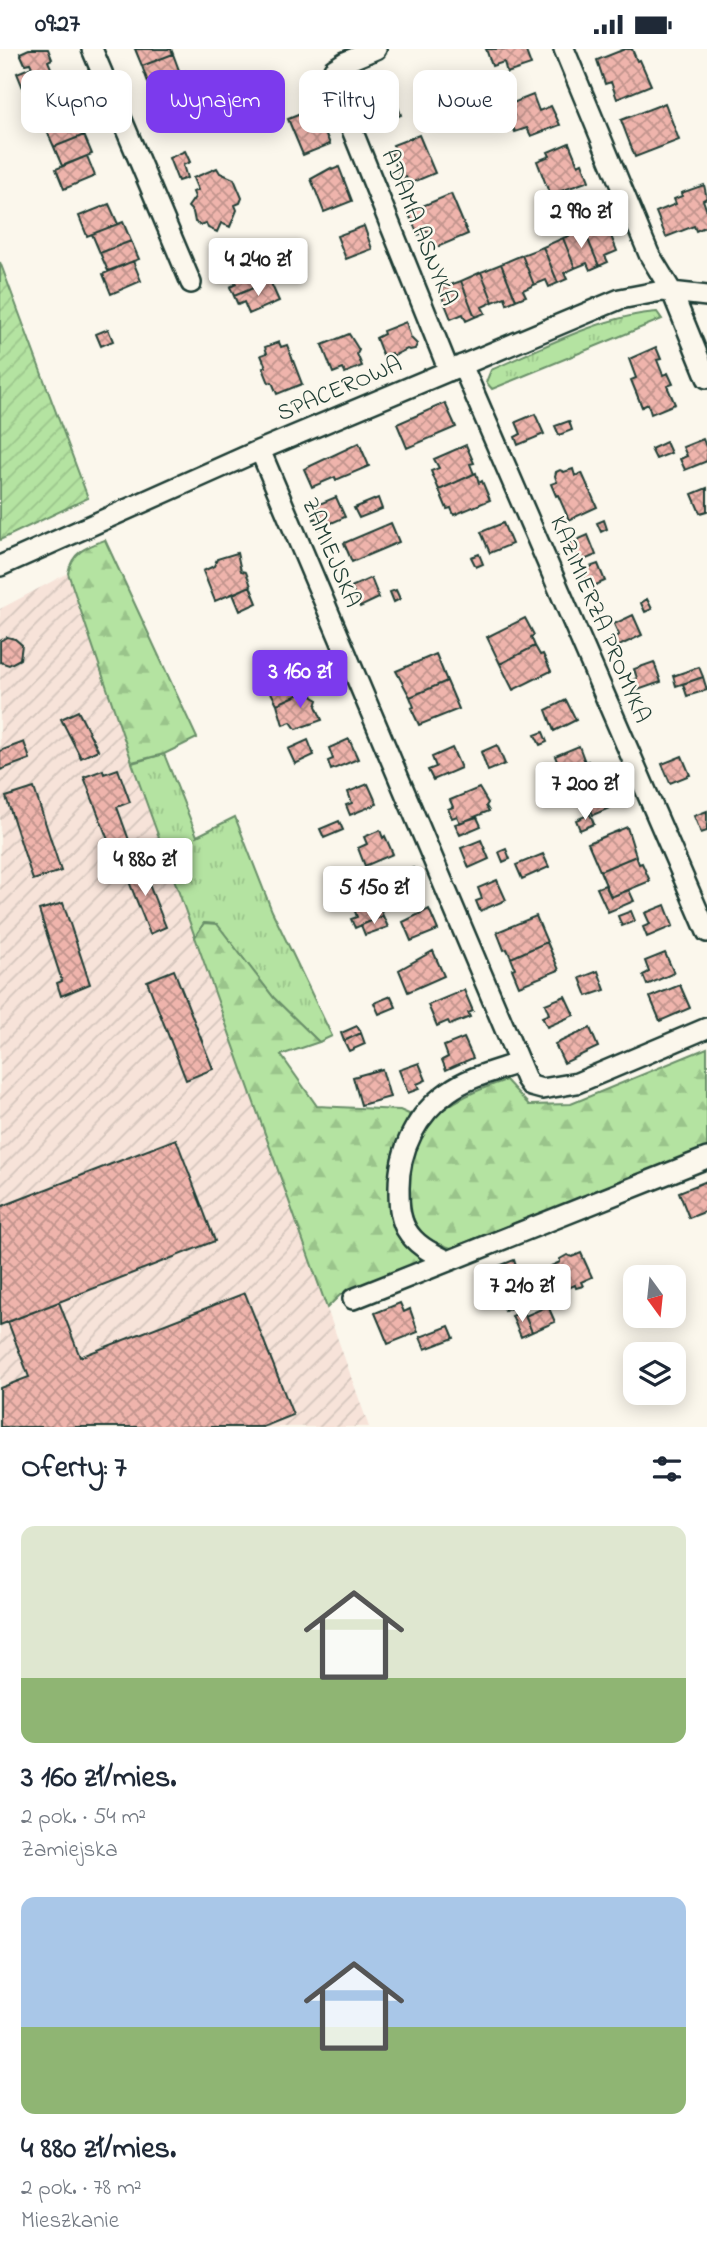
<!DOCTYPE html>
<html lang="pl">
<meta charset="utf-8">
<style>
body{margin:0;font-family:"Indie Flower",sans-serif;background:#f2f2f3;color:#1f2937;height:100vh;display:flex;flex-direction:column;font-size:26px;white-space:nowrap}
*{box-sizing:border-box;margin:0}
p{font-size:23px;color:#747a83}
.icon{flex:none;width:38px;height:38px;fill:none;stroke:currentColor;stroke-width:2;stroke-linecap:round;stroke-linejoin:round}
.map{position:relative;height:1378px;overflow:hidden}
.panel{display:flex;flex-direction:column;background:#fff;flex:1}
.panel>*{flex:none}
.guide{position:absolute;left:21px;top:21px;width:665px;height:63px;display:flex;gap:14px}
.needle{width:46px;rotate:165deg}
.fabs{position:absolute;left:623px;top:1216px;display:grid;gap:14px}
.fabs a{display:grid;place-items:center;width:63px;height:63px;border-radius:14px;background:#fff;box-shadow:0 4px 18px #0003;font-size:35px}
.price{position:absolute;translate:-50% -60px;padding:0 16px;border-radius:7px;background:#fff;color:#222;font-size:23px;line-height:46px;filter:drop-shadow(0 2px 4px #0008)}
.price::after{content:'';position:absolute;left:50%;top:42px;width:21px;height:16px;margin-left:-10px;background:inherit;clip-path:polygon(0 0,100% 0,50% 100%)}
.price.current{background:#7c3aed;color:#fff}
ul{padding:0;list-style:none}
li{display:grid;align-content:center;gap:14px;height:371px;padding:0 21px}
li span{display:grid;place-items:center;height:217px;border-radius:14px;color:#555}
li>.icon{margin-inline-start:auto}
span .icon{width:126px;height:126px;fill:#fffc;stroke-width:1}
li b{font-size:30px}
h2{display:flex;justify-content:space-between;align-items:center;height:84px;padding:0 21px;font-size:30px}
.pill{padding:0 24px;border-radius:14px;background:#fff;box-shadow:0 4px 18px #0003;font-size:24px;line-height:63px}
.pill.current{background:#7c3aed;color:#fff}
.status{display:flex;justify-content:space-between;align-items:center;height:49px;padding:0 35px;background:#fff;direction:ltr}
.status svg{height:19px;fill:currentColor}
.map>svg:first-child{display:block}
.industrial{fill:url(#industrial-furrows)}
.grass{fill:url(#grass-tufts);stroke:#6a906a;stroke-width:2}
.forest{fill:url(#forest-firs);stroke:#6a906a;stroke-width:2}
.garden{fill:url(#garden-furrows);stroke:#6a906a;stroke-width:2}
.building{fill:url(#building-cross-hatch);stroke:#1f3d34;stroke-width:2}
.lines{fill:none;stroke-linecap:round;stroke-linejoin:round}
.street-casing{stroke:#1f3d34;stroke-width:24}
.street{stroke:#fbf7ec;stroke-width:19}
.labels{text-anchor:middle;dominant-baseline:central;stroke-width:5;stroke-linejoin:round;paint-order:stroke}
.street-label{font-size:24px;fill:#1f3d34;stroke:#fbf7ec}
</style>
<div class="status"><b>09:27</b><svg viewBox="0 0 49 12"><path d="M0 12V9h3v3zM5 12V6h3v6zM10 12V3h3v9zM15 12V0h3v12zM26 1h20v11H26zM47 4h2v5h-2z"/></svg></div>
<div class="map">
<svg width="707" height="1378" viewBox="0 0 707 1378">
<defs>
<pattern id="industrial-furrows" width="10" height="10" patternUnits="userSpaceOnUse" patternTransform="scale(1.75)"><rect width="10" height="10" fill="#f7e3d9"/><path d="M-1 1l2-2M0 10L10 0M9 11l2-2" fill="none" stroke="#d3c4bb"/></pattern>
<pattern id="grass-tufts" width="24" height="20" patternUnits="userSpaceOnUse" patternTransform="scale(1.75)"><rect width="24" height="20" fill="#b4e3a1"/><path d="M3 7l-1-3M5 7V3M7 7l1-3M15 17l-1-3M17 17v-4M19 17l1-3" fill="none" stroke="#9ac48b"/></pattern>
<pattern id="forest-firs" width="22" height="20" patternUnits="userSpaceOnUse" patternTransform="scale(1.75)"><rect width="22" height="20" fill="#b4e3a1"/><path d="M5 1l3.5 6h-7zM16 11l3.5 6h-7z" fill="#9ac48b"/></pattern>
<pattern id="garden-furrows" width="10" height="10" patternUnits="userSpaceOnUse" patternTransform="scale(1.75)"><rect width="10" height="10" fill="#b4e3a1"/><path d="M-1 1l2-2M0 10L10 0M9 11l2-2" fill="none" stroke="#9ac48b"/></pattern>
<pattern id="building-cross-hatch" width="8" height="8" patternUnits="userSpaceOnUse" patternTransform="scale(1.75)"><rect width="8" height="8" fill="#efb4ac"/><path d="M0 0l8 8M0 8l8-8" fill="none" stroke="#c1948d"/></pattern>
</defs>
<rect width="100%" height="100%" fill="#fbf7ec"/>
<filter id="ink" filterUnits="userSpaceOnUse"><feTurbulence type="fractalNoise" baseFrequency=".0143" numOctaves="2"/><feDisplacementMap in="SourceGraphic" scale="14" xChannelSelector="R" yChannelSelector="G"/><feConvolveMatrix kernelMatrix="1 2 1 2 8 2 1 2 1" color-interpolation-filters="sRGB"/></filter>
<g filter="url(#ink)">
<path class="industrial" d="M68 524 195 888 369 1378H0V560Z"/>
<path class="grass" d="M657 263 662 270 492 340 486 333 491 321C542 299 602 267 657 263Z
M164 705 197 787 235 768 272 862 332 987 319 993 274 949 217 876 204 874 195 888 132 714Z"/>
<path class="forest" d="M105 491 197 689 164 705 132 713 68 524C72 503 86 498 105 491Z
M204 874 217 875 274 949 319 993 281 1006 317 1057 400 1061 409 1065V1075L391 1110 390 1144 426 1211 340 1246 327 1259 195 888Z
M707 999V1099L451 1199C443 1196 432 1193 426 1188 396 1160 406 1101 431 1072 450 1051 480 1040 506 1031L529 1056 571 1055Z"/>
<path class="garden" d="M0 213 88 449 0 491Z"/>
<path class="building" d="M29 0H48L52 10 48 12 56 31 25 44 17 24 32 18 30 14 25 15 20 4Z
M135 0H171L173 5 142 17Z
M486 0H525L531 16 507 24 504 13 492 17Z
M625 0H632L637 12 640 11 651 36 617 50 611 33 605 35 597 11Z
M173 5 180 24 149 36 142 17Z
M185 22 193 42 179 47 182 53 188 51 192 61 165 72 161 61 163 60 161 54 164 53 156 34Z
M387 27 401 66 378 76 361 38Z
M60 30 68 48 38 61 30 42Z
M533 46 539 62 551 57 560 76 531 87 527 79 515 83 509 68 514 66 510 55Z
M68 48 76 67 46 80 38 61Z
M665 54 679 91 635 108 621 71Z
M315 59 330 95 303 106 288 70Z
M76 67 84 86 54 98 46 80Z
M84 86 92 105 62 117 54 98Z
M419 86 435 124 409 135 406 128 401 130 391 104 396 102 393 96Z
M569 94 578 116 582 114 589 132 550 146 537 112 550 107 548 103Z
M185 102 190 113 183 116 187 129 178 132 169 109Z
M87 107 95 127 64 140 56 120Z
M339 118 352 152 324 163 311 130 331 119 332 121Z
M217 119 220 124 234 130 242 149 240 154 235 156 237 161 230 178 221 174 217 183 208 179 206 174 201 176 195 173 193 163 188 158 195 148 193 143 198 141 193 129Z
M704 136 707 149 703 151 707 162V177L696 182 694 177 666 188 656 163 676 155 674 150 682 147 681 144Z
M451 145 468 185 435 199 428 182 418 186 408 163Z
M109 155 118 175 87 187 79 167Z
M605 172 617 202 605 207 608 213 599 217 584 181Z
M123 173 131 192 100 204 92 185Z
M364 177 372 200 346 210 337 187Z
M584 181 599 217 590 221 587 214 575 219 563 189Z
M563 189 575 219 564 224 567 230 558 234 543 198Z
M131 192 139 210 108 222 100 204Z
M543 198 558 234 549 238 546 231 534 236 522 206Z
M522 206 534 236 523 241 526 247 516 251 501 215Z
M261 211 270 232 234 247 230 238 236 235 231 224Z
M133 212 141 232 111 245 103 225Z
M501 215 516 251 507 255 505 248 493 253 481 223Z
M481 223 493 253 482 258 485 264 475 268 461 232Z
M270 232 279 252 249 265 244 253 238 256 234 247Z
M461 232 475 268 466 272 463 265 451 270 439 240Z
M406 273 411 289 417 295 415 300 410 301 407 300 393 307 392 304 383 307 376 289 384 285 383 282Z
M108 280 113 292 101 297 96 285Z
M349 285 359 301 357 305 362 317 345 324 343 320 333 324 322 296Z
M279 293 281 298 287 296 302 335 277 345 272 333 269 334 263 319 266 318 261 306 267 304 265 298Z
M656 298 661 310 657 311 663 326 668 324 673 335 667 337 675 355 651 365 648 355 642 358 631 331 636 329 629 310Z
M445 354 456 378 407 399 397 375Z
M535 365 544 385 518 396 515 388 521 385 516 373Z
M569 372 572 381 559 386 555 377Z
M703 390 707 400V412L685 421 680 410 687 407 683 398Z
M666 393 671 404 656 410 651 400Z
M359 394 369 417 336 431 335 428 312 438 304 420Z
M466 396 474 414 470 415 474 425 439 441 431 422 439 419 434 410Z
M573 420 575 427 582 424 597 458 569 471 558 446 556 447 551 435 557 433 555 427 556 423 560 421 564 423Z
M476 424 479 434 482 432 490 451 454 466 451 459 447 460 439 441Z
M707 439V462L700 464 692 445Z
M336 448 345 468 318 480 314 470 321 467 317 456Z
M378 449 382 460 359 469 354 459Z
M604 471 607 480 601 483 597 474Z
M391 474 399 493 352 513 344 494Z
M503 474 512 495 490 504 481 483Z
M588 486 596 506 577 514 568 495Z
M237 504 241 522 246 523 251 537 215 552 203 522 214 517 217 510Z
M479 505 483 515 476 518 471 508Z
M598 515 605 532 589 539 581 521Z
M371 529 379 549 360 558 351 538Z
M250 537 257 554 240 562 233 545Z
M396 541 400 550 394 553 390 543Z
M647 550 652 560 645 563 641 554Z
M633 566 642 586 617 598 613 589 619 586 614 575Z
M525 569 534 586 531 588 535 597 500 615 487 588Z
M7 588 15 590 22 596 20 610 9 616 0 613V592Z
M535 597 540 606 543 605 551 622 513 641 500 615Z
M436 605 447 632 410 648 396 622Z
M297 611 303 625 309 628 306 633 309 641 277 655 266 634 274 630 271 625 273 622Z
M654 613 661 633 635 642 631 632 637 629 634 620Z
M699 618 703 628 676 637 673 627Z
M703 628 707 641 687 647 683 635Z
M447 632 459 660 419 676 411 659 414 658 410 648Z
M309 641 313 648 318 651 316 657 322 671 296 680 291 673 283 676 277 655Z
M566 651 576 671 554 682 546 661Z
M78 662 98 701 81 709 61 670Z
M543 683 547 693 540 696 535 686Z
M349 690 358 710 331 721 328 712 333 710 329 699Z
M308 691 314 706 295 715 288 700Z
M24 693 30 710 0 721V702Z
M497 696 505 715 488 722 481 703Z
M579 697 585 713 588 712 592 721 565 732 562 724 558 725 555 717 558 715 555 707Z
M452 699 461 719 433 731 428 721 436 718 432 708Z
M682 707 690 726 670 734 662 715Z
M118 720 130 753 117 758 134 805 116 812 84 728 103 721 104 725Z
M613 734 621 754 593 766 585 746Z
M368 735 377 755 350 766 346 756 352 754 348 743Z
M34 739 61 822 33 831 6 748Z
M479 739 488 754 486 757 489 762 460 774 457 767 452 769 448 760 453 758 450 751Z
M707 762V782L701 784 694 767Z
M590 765 594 775 580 781 576 771Z
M477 768 481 777 460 786 455 775Z
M339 772 343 781 324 789 320 780Z
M627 778 636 807 600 822 588 794Z
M380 781 383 789 385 787 393 805 365 817 358 799 367 795 364 788Z
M481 791 489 810 469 819 461 799Z
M506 800 510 810 503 813 499 803Z
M543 805 549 818 522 830 516 816Z
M636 807 639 815 642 814 650 832 611 848 600 822Z
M140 813 166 878 150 885 124 820Z
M413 819 421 839 395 850 390 848 384 832Z
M497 831 506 851 480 862 476 852 482 850 478 839Z
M605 836 611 848 629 841 634 852 608 863 597 839Z
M375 847 383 867 355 879 351 870 357 868 353 857Z
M63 854 90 935 61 947 57 934 62 932 39 861Z
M665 856 673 877 647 888 643 878 650 875 645 864Z
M429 860 438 881 411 892 403 873Z
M631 862 635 872 622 877 618 867Z
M383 867 388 878 365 886 361 876Z
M536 867 547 893 511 909 507 900 504 901 497 883Z
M547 893 559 921 519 937 512 920 515 919 511 909Z
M433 902 444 927 408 943 399 921Z
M665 904 674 924 647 936 643 926 649 923 645 912Z
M174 921 213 1020 186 1031 147 932Z
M598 922 605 941 587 947 580 929Z
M680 936 690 959 660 972 650 948Z
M464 941 473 962 468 964 470 968 450 976 448 972 437 977 428 956Z
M391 947 396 958 379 965 374 954Z
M565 947 574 966 547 978 542 968 549 965 545 955Z
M357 977 361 984 344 992 341 984Z
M590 979 598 998 564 1014 555 995Z
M361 984 365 995 349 1002 344 992Z
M464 989 473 1009 446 1021 442 1011 448 1008 444 997Z
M419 1014 426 1031 417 1035 419 1040 408 1044 399 1021Z
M382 1020 390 1048 361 1056 353 1028Z
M176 1090 215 1192 0 1276V1158Z
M707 1132V1162L689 1169 679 1143Z
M581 1204 592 1228 581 1233 583 1237 576 1239 575 1236 562 1242 559 1235 554 1237 548 1224 553 1222 551 1217 560 1213V1210L567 1206 572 1208Z
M514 1211 518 1223 523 1222 526 1229 521 1231 523 1237 501 1246 491 1220Z
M523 1237 528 1243 504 1252 502 1246Z
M245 1244 293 1366 263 1378H0V1339L29 1328 8 1273 59 1253 80 1308Z
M522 1245 525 1253 505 1262 501 1254Z
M400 1254 404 1263 410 1260 418 1283 388 1295 375 1264Z
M548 1257 555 1273 532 1283 525 1267Z
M523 1262 532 1283 521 1288 512 1267Z
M449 1277 454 1289 425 1300 420 1288Z"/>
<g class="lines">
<defs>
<path id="street" d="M92 0 191 234
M376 0 345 13 334 20 332 31 449 322
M564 0 649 205 672 243 707 329
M462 316 707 883
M260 401 526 1030 531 1037 542 1040 577 1034 707 979
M0 517 260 401 620 250 662 242 707 247
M448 1212C432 1204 416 1197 406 1180 399 1167 399 1153 399 1139 399 1100 417 1065 448 1043 468 1028 495 1022 518 1014
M353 1250 707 1109"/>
</defs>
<use href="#street" class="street-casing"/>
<use href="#street" class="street"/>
</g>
</g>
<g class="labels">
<g class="street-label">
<text transform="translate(418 179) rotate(68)">ADAMA ASNYKA</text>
<text transform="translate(340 341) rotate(-23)">SPACEROWA</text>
<text transform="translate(330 504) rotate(67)">ZAMIEJSKA</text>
<text transform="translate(599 571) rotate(67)">KAZIMIERZA PROMYKA</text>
</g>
</g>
</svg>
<div class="fabs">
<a><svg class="needle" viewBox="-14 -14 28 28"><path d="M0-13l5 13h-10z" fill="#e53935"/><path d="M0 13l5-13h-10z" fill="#747a83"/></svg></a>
<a><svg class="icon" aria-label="layers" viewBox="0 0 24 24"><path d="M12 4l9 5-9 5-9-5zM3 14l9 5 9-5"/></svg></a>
</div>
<b class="price" style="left:581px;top:201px">2 990 zł</b>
<b class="price" style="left:258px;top:249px">4 240 zł</b>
<b class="price current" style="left:300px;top:661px">3 160 zł</b>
<b class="price" style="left:585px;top:773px">7 200 zł</b>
<b class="price" style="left:145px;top:849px">4 880 zł</b>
<b class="price" style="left:374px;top:877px">5 150 zł</b>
<b class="price" style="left:522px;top:1275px">7 210 zł</b>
<div class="guide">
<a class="pill">Kupno</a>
<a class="pill current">Wynajem</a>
<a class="pill">Filtry</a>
<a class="pill">Nowe</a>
</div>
</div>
<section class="panel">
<h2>Oferty: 7<svg class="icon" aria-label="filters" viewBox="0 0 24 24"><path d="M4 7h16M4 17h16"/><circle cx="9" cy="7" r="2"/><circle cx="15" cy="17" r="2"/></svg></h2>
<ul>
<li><span style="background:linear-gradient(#dfe7d0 70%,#8fb573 0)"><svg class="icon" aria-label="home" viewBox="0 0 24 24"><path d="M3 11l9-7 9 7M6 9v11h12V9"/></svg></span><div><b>3 160 zł/mies.</b><p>2 pok. · 54 m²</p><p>Zamiejska</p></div></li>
<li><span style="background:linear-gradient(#a9c7e8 60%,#8fb573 0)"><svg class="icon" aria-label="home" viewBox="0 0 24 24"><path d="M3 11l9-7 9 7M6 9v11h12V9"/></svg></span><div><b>4 880 zł/mies.</b><p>2 pok. · 78 m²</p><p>Mieszkanie</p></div></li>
</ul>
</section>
